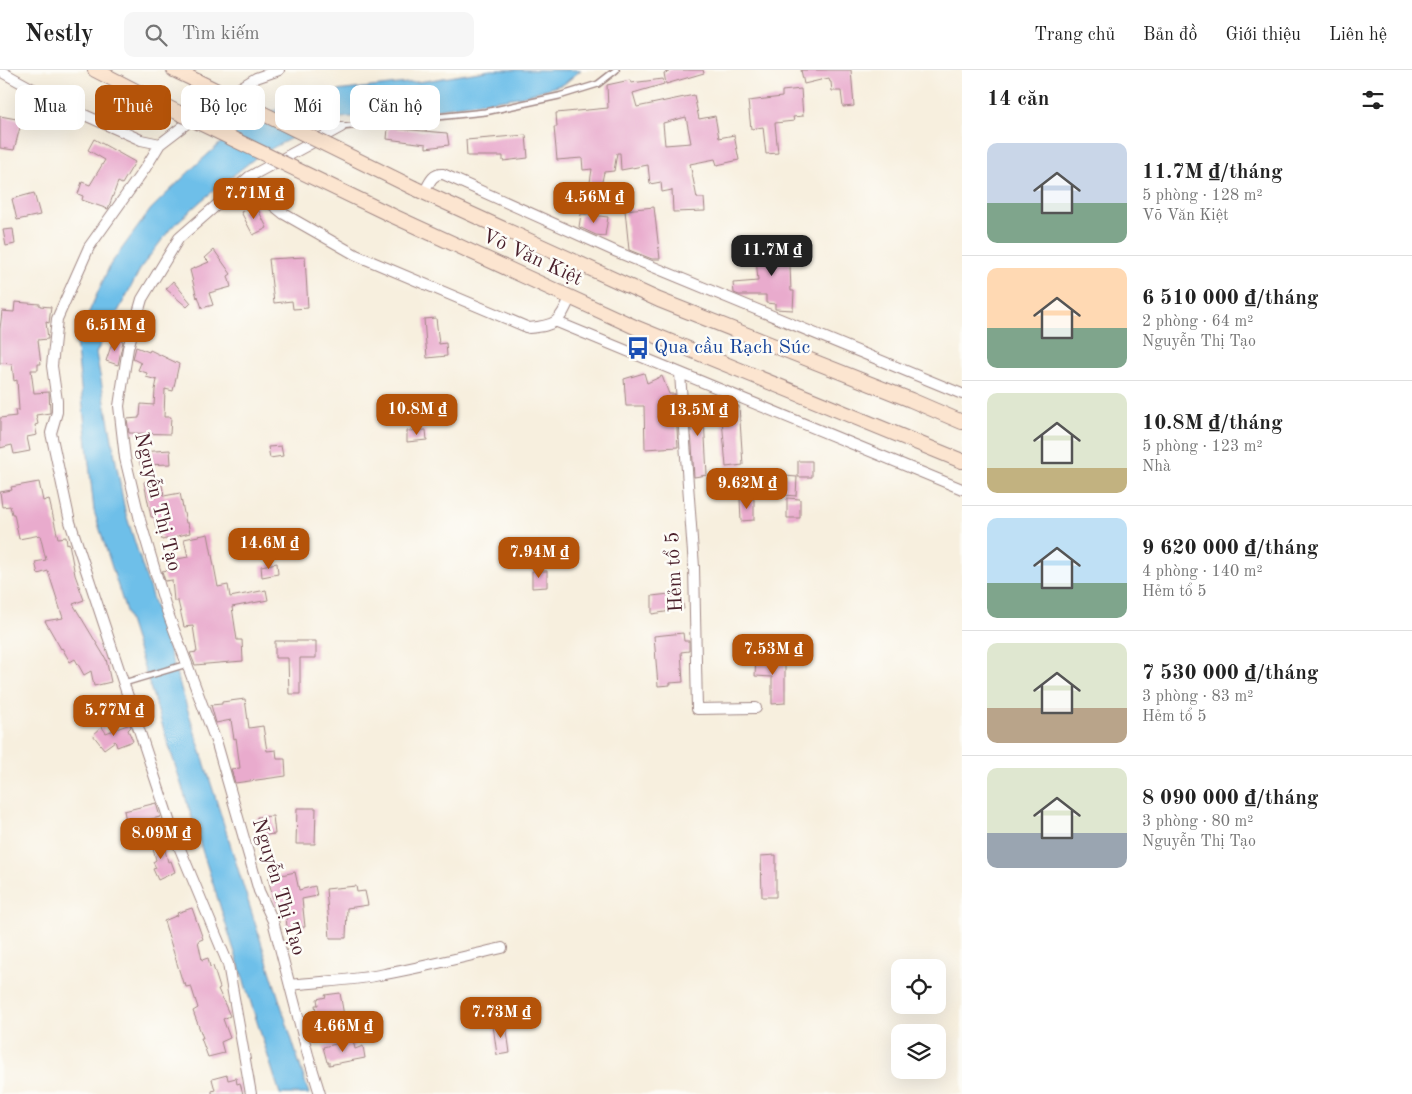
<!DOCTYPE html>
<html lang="vi">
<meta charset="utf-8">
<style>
body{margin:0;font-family:"Old Standard TT",serif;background:#f6f6f6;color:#222;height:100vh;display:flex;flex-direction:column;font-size:19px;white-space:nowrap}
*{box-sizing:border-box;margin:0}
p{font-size:16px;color:#767676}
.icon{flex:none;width:28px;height:28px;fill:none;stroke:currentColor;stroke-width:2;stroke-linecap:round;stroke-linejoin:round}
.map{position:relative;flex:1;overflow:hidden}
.sheet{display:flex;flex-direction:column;background:#fff;width:450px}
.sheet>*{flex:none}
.guide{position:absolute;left:15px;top:15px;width:475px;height:45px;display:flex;gap:10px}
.tools{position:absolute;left:891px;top:889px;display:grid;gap:10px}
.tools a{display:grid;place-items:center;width:55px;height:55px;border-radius:10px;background:#fff;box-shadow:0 5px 20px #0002;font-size:25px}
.price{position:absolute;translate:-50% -42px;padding:0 11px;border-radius:10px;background:#b45309;color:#fff;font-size:16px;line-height:32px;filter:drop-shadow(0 1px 2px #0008)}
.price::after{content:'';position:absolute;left:50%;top:30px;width:15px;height:11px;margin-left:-8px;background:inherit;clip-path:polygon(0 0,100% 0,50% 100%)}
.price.selected{background:#222;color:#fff}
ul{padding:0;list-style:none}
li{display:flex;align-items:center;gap:15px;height:125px;padding:0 25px}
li+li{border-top:1px solid #e0e0e0}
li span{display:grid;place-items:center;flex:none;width:140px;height:100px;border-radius:10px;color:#555}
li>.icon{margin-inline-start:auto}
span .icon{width:60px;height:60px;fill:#fffc;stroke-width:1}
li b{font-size:21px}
h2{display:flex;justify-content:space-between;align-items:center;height:60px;padding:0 25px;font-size:21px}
.pill{padding:0 18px;border-radius:10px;background:#fff;box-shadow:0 5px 20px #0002;font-size:18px;line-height:45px}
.pill.selected{background:#b45309;color:#fff}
header{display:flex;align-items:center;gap:30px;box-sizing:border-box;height:70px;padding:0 25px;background:#fff;border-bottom:1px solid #e0e0e0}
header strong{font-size:24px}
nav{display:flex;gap:28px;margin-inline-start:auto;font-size:18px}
.search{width:350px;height:45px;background:#f6f6f6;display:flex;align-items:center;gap:12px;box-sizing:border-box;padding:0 18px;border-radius:10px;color:#767676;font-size:19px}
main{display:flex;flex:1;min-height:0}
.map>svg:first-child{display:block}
.water{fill:#6ebfe9;stroke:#5c6f8a}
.building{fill:#e9abcd;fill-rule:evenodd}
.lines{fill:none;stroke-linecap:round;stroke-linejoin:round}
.service-casing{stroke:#a08784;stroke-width:8}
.minor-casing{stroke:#a08784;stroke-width:12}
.secondary-casing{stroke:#a08784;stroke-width:16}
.service{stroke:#fff;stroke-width:5}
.minor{stroke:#fff;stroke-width:10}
.secondary{stroke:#fce5d0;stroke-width:14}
.secondary-bridge-casing{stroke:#a08784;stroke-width:16;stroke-linecap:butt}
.secondary-bridge{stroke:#fce5d0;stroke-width:14}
.labels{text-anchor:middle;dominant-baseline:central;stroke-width:5;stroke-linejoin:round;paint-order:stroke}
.street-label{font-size:20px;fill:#4a1f2b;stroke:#fdfcf7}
.transit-label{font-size:20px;fill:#164399;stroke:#fdfcf7;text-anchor:start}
</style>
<header>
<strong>Nestly</strong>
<div class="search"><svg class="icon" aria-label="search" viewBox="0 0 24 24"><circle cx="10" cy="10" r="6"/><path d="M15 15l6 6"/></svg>Tìm kiếm</div>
<nav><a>Trang chủ</a><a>Bản đồ</a><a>Giới thiệu</a><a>Liên hệ</a></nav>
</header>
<main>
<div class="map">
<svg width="962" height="1024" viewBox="0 0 962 1024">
<rect width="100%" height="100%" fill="#fdfcf7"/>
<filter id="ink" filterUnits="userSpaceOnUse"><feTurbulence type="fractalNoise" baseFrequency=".02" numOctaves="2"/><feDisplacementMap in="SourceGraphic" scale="10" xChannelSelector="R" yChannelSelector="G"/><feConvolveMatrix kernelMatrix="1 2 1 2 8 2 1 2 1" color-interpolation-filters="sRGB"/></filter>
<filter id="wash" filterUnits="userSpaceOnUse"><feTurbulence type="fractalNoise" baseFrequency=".0096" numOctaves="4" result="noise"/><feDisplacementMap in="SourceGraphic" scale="20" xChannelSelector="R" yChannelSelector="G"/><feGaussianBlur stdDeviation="1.12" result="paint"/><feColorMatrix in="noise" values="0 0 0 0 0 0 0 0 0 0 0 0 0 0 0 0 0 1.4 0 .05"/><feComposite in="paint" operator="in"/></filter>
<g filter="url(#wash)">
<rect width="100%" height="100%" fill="#f7efde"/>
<path class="water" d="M491 0H581L564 14 519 27 423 41 328 49 259 85 202 130 171 158 142 196 96 283 125 441 309 1024H280L94 441 76 271 110 195 151 139 196 95 244 52 318 23 425 11Z"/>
<g id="blocks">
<path class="building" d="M668 0H703L704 3 666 14 664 3 669 2Z
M801 0H851L854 36 843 37 841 21H832L831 12H830L829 8 804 14Z
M663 9 664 14 633 23 637 37 694 25 699 49 715 46 719 68 734 65 739 90 717 95 715 89 690 94 697 128H704L705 141 673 142 672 120 662 122 661 112 650 114 648 95 621 100 620 83H617L614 101 604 102 600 121 589 119 592 99 583 100 582 88 557 90 554 57H557L556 43 608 38 607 15 630 10 631 13ZM686 47 691 73 665 75 663 53Z
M801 19 803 46 793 47 794 51 775 53 778 83 766 84 763 57 751 59 748 31 782 27V21Z
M0 46 22 50 14 80 0 78Z
M388 58 447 63 449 75 426 78V74L387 69Z
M526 65 528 88 503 91V86H467L466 70Z
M94 69 135 92 122 114 118 112 108 139 82 130 83 126 78 124 82 112 90 115 105 90 88 80Z
M34 123 40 145 17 150 12 129Z
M256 135 267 158 253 165 241 142Z
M654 137 660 189H652L629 180 625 140Z
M581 144 608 147 605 166 596 165 579 157Z
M13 159 15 174 6 176 3 160Z
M789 171 791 221H794L793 240 775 239V234L766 233V225H739L734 223 733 213 758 211 756 188H761L760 173Z
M214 180 231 204 228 206 231 217 209 223 213 235 202 238 198 226 197 228 190 200 209 192 205 188Z
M305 187 308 238 293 239 292 231 274 233 269 189Z
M173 211 191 233 187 237 166 219Z
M15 232 40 234V236L51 237 49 253 46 252 48 269 38 270 41 294H38V300H31L34 323 49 322 50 341V343L36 345 38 354 35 355 37 365 27 367 30 381 14 384 12 375 0 378V348L16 346 15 340H19L17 310 14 311 12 294 0 293V259L2 241 14 242Z
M436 248 439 274 446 273 447 286 427 288 424 249Z
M114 267 123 271 118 295 106 291Z
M136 277 149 282 150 280 179 294 173 321 165 319 164 347H171L170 364 129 363 127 349 139 348V346H140L141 334 154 335 155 320 157 310 146 307 147 303 138 300 141 293 133 289Z
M644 303 647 313 662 306 669 324H675L678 377 645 379 644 336H626L624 309Z
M703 329 707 405 694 407 689 330Z
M739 336 743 395 726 397 721 337Z
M426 360 427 370 407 372V361Z
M281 376 283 386 270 388 268 377Z
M170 380 171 394 140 395 139 382Z
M798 391H812V407H798Z
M785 406 797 407 796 426 784 425Z
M161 409 164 426 180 423 186 453H188L190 463 162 470 159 457 156 458 154 447H151L144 412Z
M39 412 43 431 49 429 58 468 66 467 67 474 69 473 75 505 84 530 73 534 106 589 111 612 94 616 91 601 84 605 75 589 70 592 62 578 61 579 45 551 63 548 48 501 38 504 35 492 46 490 40 465 19 469 14 444H12L10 436 2 437 0 422 12 420 11 417Z
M787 428 800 429V448H787Z
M740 429H754V450L741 451Z
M208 464 218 517 228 515 230 527 266 520 268 530 232 537 237 570H242L243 591 195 595 190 583 197 582 193 556 184 557 178 531H174L172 510 165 511 162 501 169 500 167 491 188 487 184 469Z
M277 493 278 504 262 507 261 496Z
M532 501H547V517L532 518Z
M678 523 679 530H682L684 539 652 544V526Z
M683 563 684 571H689V581L681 582 683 612 670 613V615L658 616 654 566Z
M275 571H316V588H300V624H289L288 588H275Z
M756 587H767V589H785V633L772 634V607L755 606Z
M245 629 249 658 263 656 267 681 276 680 277 689H285L286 706 235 713 231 699 240 698 236 668 234 669 231 650 216 653 211 635 222 634V632Z
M130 654 131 657 128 660 133 671 117 677 115 671 104 679 93 665 102 657 106 663Z
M156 733 160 747 127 755 124 741Z
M297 738H316L315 774H296Z
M273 746 275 764 258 766 257 747Z
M162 768 168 792 171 791 175 802 158 810 153 799 156 798 153 792 156 790 151 771Z
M776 785V827H762L761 786Z
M295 802 299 820 315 816 317 826 302 829 305 857 287 858 285 833 275 835 268 808Z
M356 816 357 822 365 821 368 835 347 838 346 868H330L326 819Z
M192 838 203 869 198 871 202 890 208 888 210 897 213 896 220 918 218 919 230 946 223 949 230 968 221 972 224 983 208 987 201 968H203L193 941 198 938 191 916 186 917 185 913H183L164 851 178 845 177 843Z
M340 923 345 951 318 954 315 935H318L317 929 326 927 325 925Z
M506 954 510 983 497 985 493 955Z
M353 970 355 979 363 976 365 988 329 995V992H327L323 977Z
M227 1005 228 1010 236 1008 237 1014 240 1013 243 1024H212V1021L215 1020 212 1009Z"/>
</g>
</g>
<g filter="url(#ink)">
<use href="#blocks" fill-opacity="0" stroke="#a08784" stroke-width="1"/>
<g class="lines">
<defs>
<path id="service" d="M341 57 485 42 559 26 598 14 616 0
M124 613 187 594"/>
<path id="minor" d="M0 1 62 35 141 70 160 74
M249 107 263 127 284 144 356 185 529 258C556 255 559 253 570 228
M424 123C429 114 432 103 443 104L617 182 962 324
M557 252 962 419
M680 304 694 497 697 639 756 638
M290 915C322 911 354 911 385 904 424 897 463 887 502 878
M251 1024 228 894 173 762 70 452 51 363 57 342V331L52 296 57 249 89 177 146 97 160 74 207 38 256 8 279 0
M320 1024 308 985 273 851 259 821 217 674 167 541 140 450 125 388 119 336 128 278 142 229 179 168 249 107 341 57"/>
<path id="secondary" d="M95 0 177 42
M174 0 197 11
M414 118 659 230 911 330 962 352
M391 145 637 258 962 391"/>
</defs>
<use href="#service" class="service-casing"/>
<use href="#minor" class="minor-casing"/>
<use href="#secondary" class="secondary-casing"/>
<use href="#service" class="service"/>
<use href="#minor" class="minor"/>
<use href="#secondary" class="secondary"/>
<defs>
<path id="secondary-bridge" d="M197 11 414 118
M177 42 391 145"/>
</defs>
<use href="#secondary-bridge" class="secondary-bridge-casing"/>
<use href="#secondary-bridge" class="secondary-bridge"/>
</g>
</g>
<defs>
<symbol id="bus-bare" viewBox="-9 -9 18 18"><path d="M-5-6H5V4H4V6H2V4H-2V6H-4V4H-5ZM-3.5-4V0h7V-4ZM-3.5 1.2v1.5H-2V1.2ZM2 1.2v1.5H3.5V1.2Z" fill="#1a4fb4" stroke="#fdfcf7" stroke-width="2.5" paint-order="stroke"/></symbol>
</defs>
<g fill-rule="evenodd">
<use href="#bus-bare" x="622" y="262" width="32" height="32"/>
</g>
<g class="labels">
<g class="street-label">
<text transform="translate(532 188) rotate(25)">Võ Văn Kiệt</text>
<text transform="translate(157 432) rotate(76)">Nguyễn Thị Tạo</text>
<text transform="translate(675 502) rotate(-93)">Hẻm tổ 5</text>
<text transform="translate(278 817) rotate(73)">Nguyễn Thị Tạo</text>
</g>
<g class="transit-label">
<text x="654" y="278">Qua cầu Rạch Súc</text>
</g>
</g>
</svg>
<div class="tools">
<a><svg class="icon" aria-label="locate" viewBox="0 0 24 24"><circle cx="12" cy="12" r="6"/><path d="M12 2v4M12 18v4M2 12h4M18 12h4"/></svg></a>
<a><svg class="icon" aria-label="layers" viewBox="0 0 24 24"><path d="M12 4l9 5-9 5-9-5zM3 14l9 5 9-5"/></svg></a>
</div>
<b class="price" style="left:254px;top:150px">7.71M ₫</b>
<b class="price" style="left:594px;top:154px">4.56M ₫</b>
<b class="price selected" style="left:772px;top:207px">11.7M ₫</b>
<b class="price" style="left:115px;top:282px">6.51M ₫</b>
<b class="price" style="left:417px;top:366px">10.8M ₫</b>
<b class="price" style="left:698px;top:367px">13.5M ₫</b>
<b class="price" style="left:747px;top:440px">9.62M ₫</b>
<b class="price" style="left:269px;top:500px">14.6M ₫</b>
<b class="price" style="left:539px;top:509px">7.94M ₫</b>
<b class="price" style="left:773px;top:606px">7.53M ₫</b>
<b class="price" style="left:114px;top:667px">5.77M ₫</b>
<b class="price" style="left:161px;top:790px">8.09M ₫</b>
<b class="price" style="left:501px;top:969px">7.73M ₫</b>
<b class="price" style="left:343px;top:983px">4.66M ₫</b>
<div class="guide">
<a class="pill">Mua</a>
<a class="pill selected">Thuê</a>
<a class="pill">Bộ lọc</a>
<a class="pill">Mới</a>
<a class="pill">Căn hộ</a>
</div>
</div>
<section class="sheet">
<h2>14 căn<svg class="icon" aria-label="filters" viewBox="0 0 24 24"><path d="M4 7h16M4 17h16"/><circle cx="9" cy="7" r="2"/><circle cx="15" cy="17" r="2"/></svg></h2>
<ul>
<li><span style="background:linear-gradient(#c9d6e8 60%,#7fa58c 0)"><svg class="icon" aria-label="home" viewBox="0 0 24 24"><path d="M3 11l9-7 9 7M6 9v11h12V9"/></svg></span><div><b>11.7M ₫/tháng</b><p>5 phòng · 128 m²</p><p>Võ Văn Kiệt</p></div></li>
<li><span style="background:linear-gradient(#ffd9b3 60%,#7fa58c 0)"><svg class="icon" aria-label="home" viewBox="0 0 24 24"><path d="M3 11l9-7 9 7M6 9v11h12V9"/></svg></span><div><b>6 510 000 ₫/tháng</b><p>2 phòng · 64 m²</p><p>Nguyễn Thị Tạo</p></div></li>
<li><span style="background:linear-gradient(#dfe7d0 75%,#c2b280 0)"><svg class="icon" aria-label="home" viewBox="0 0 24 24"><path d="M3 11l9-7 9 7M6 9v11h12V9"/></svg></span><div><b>10.8M ₫/tháng</b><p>5 phòng · 123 m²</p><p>Nhà</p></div></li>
<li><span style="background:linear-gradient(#bfe0f5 65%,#7fa58c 0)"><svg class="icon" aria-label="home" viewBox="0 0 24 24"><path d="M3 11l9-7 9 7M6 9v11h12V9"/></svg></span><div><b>9 620 000 ₫/tháng</b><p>4 phòng · 140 m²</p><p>Hẻm tổ 5</p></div></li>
<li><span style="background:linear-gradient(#dfe7d0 65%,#b9a48a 0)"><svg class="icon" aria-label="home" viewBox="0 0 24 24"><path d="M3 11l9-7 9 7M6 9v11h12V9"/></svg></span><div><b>7 530 000 ₫/tháng</b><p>3 phòng · 83 m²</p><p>Hẻm tổ 5</p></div></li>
<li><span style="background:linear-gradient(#dfe7d0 65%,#9aa5b1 0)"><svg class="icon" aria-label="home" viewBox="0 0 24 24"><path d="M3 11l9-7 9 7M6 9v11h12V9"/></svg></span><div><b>8 090 000 ₫/tháng</b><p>3 phòng · 80 m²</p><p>Nguyễn Thị Tạo</p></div></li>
</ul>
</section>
</main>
